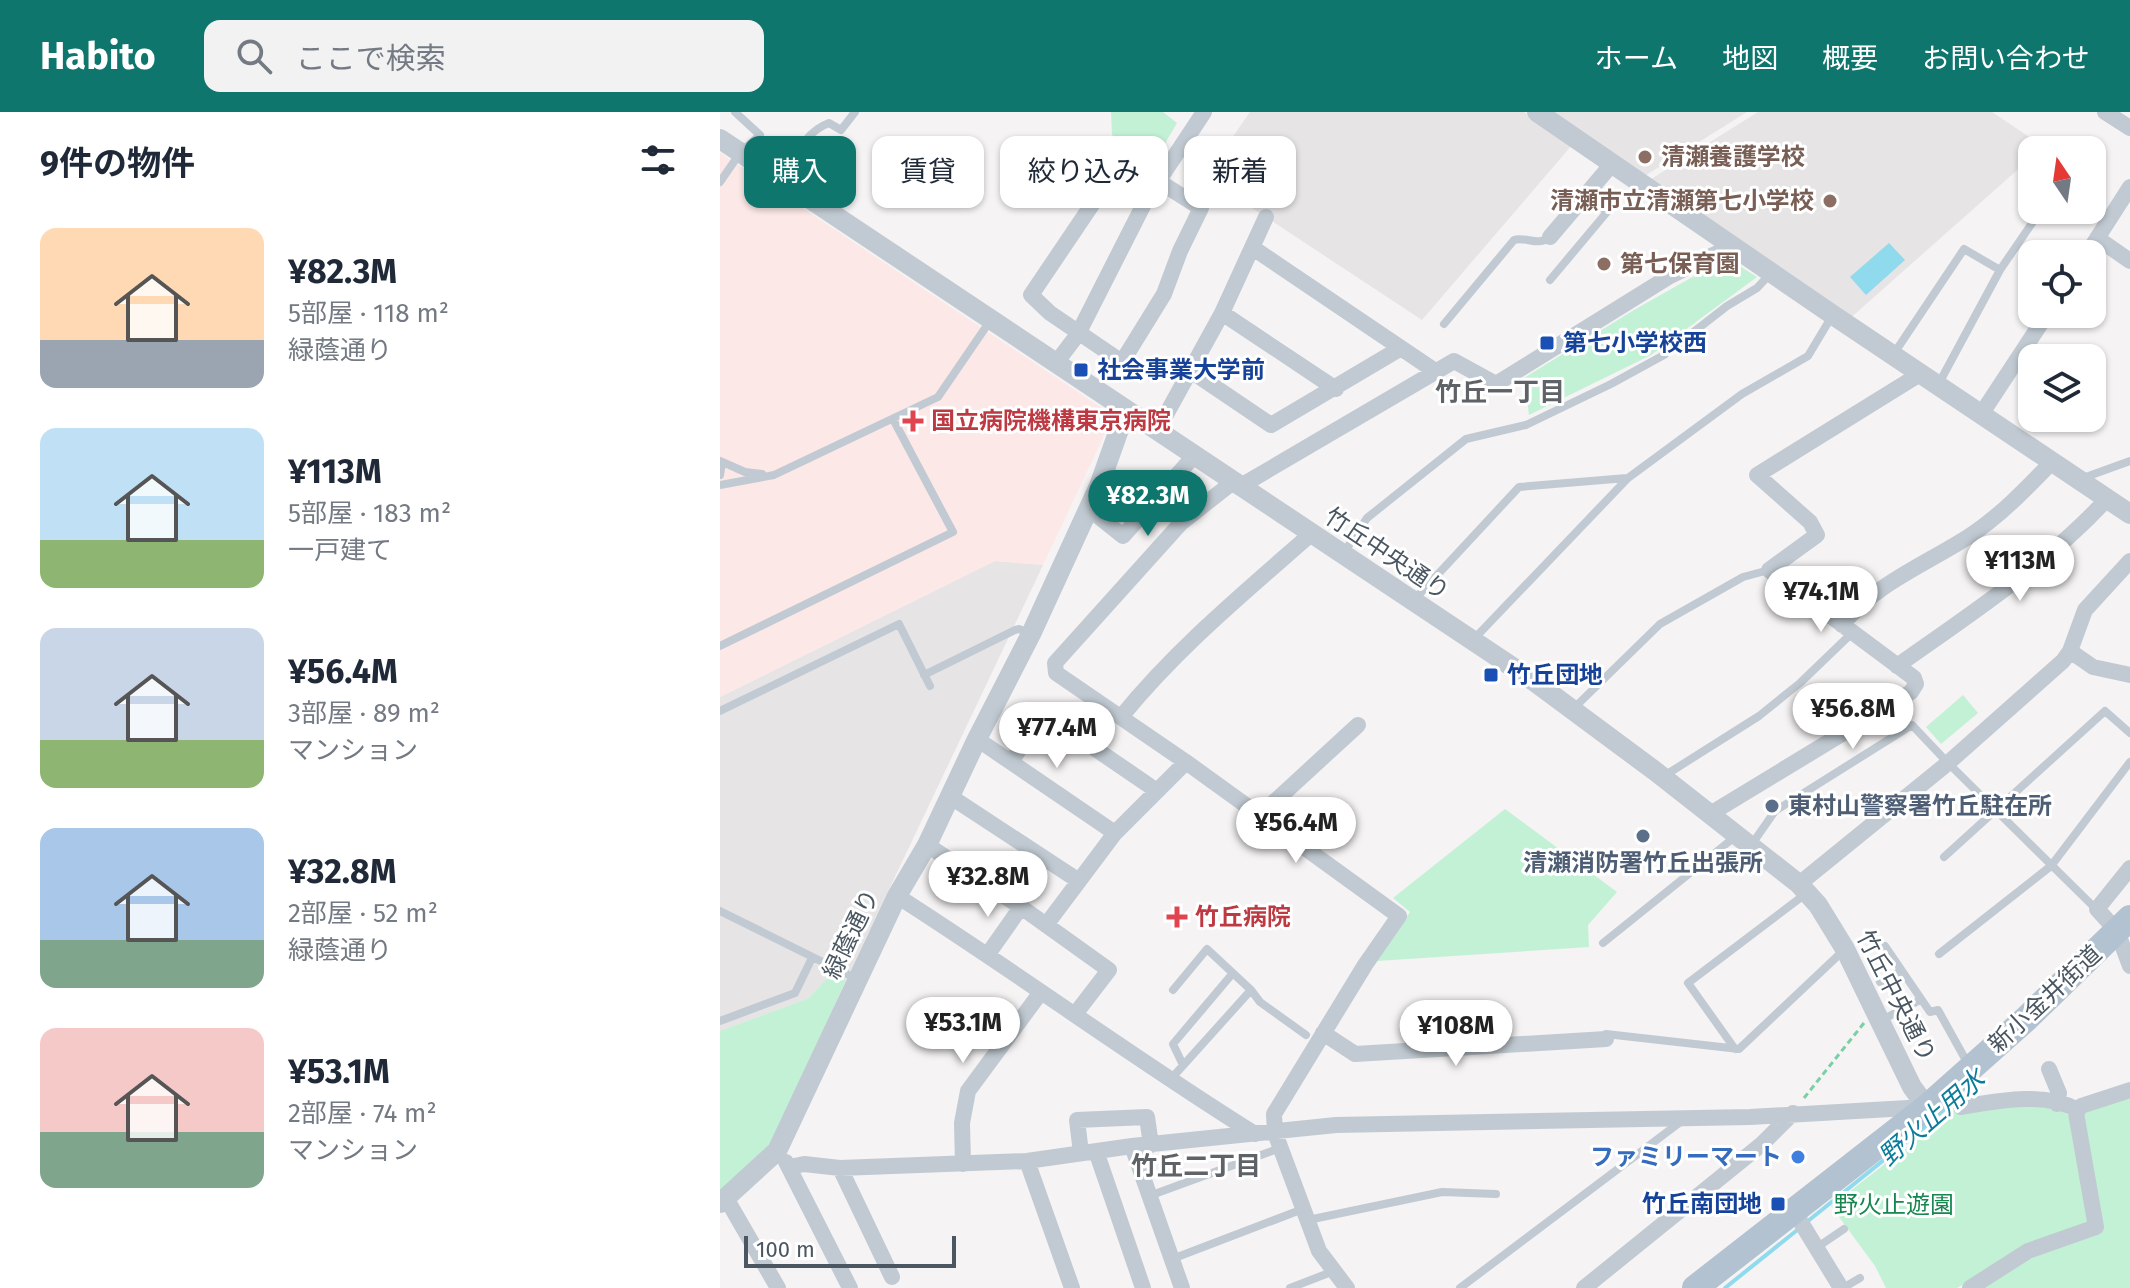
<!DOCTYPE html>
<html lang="ja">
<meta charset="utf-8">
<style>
body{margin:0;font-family:"Fira Sans","Noto Sans JP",sans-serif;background:#f2f2f3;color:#1f2937;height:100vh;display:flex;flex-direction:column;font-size:30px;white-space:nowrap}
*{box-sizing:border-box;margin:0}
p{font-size:26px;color:#747a83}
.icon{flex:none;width:44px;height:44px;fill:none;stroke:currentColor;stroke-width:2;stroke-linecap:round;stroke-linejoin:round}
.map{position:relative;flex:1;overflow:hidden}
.details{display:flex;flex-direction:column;background:#fff;width:720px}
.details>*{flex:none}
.hud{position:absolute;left:24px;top:24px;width:760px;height:72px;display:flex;gap:16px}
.needle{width:52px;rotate:347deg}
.buttons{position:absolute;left:1298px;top:24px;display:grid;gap:16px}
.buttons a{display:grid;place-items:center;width:88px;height:88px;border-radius:16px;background:#fff;box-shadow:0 2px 6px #0004;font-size:40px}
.scale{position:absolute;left:24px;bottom:20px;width:212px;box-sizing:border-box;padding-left:8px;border:4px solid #4a5661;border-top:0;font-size:22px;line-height:28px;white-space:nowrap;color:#4a5661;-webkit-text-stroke:6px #fff;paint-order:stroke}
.price{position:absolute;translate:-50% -68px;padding:0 18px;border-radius:28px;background:#fff;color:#222;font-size:26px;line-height:52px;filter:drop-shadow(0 2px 4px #0008)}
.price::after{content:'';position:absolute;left:50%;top:48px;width:24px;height:18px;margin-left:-12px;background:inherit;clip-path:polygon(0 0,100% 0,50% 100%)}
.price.on{background:#0f766e;color:#fff}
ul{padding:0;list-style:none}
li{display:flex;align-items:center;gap:24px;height:200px;padding:0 40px}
li span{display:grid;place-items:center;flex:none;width:224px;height:160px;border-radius:16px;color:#555}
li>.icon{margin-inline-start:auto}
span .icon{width:96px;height:96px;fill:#fffc;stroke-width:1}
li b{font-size:34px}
h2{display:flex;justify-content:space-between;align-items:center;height:96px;padding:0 40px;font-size:34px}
.tag{padding:0 28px;border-radius:16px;background:#fff;box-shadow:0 2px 6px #0004;font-size:28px;line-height:72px}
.tag.on{background:#0f766e;color:#fff}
header{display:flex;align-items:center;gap:48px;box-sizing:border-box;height:112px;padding:0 40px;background:#0f766e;color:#fff}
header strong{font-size:38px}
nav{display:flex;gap:44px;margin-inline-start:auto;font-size:28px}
.search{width:560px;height:72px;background:#f2f2f3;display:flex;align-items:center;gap:20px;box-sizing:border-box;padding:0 28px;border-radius:16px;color:#747a83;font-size:30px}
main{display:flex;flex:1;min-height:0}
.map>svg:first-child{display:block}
.education{fill:#e6e4e5}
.medical{fill:#fce8e6}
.green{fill:#c3f1d5}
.water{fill:#90daee}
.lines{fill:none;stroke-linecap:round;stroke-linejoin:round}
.stream{stroke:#90daee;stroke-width:4}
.path{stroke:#7ad0a6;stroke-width:3;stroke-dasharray:6 4;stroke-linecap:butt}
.service{stroke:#c1cad2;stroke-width:8}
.minor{stroke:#c1cad2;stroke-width:16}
.tertiary{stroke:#c1cad2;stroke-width:20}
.primary{stroke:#b3c2d1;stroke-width:26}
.education-dot{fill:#8d6e63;stroke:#fff;stroke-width:3}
.transit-dot{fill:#1a4fb4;stroke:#fff;stroke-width:3}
.health-dot{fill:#e0444e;stroke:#fff;stroke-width:3}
.service-dot{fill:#5c6f8a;stroke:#fff;stroke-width:3}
.shop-dot{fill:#3f7fe0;stroke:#fff;stroke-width:3}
.labels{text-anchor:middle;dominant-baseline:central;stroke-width:6;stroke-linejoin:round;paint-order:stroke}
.education-label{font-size:24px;font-weight:bold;fill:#785e54;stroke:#fff;text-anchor:start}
.transit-label{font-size:24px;font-weight:bold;fill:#164399;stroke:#fff;text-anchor:start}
.health-label{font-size:24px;font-weight:bold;fill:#be3a42;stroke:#fff;text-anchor:start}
.street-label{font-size:24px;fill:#4a5661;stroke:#fff}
.service-label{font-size:24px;font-weight:bold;fill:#4e5e75;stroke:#fff;text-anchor:start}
.shop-label{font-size:24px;font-weight:bold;fill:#366cbe;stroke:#fff;text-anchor:end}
.park-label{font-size:24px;fill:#17864f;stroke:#fff}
.neighbourhood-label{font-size:26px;font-weight:bold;fill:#5f6368;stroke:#fff}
.water-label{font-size:26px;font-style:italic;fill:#0c7c9b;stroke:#fff}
</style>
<header>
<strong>Habito</strong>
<div class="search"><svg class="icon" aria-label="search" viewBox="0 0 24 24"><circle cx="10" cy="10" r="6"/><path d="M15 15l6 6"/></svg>ここで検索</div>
<nav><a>ホーム</a><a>地図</a><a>概要</a><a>お問い合わせ</a></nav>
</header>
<main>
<section class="details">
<h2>9件の物件<svg class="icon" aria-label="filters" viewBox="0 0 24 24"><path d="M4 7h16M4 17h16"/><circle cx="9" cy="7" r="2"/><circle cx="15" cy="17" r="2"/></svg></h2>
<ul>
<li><span style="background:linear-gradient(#ffd9b3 70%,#9aa5b1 0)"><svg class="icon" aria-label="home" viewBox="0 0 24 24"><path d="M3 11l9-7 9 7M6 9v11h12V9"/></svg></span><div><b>¥82.3M</b><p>5部屋 · 118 m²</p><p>緑蔭通り</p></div></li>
<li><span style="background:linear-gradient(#bfe0f5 70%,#8fb573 0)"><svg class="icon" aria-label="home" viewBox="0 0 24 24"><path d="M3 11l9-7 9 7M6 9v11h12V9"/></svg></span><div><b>¥113M</b><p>5部屋 · 183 m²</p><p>一戸建て</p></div></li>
<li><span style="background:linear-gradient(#c9d6e8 70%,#8fb573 0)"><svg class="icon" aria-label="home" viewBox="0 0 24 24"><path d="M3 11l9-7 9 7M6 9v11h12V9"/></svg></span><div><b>¥56.4M</b><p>3部屋 · 89 m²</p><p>マンション</p></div></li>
<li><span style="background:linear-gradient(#a9c7e8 70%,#7fa58c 0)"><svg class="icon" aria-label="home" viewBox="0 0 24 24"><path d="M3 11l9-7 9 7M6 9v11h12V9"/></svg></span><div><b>¥32.8M</b><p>2部屋 · 52 m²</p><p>緑蔭通り</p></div></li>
<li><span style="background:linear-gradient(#f6c9c9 65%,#7fa58c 0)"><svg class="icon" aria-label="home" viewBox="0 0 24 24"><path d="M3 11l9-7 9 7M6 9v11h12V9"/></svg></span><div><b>¥53.1M</b><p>2部屋 · 74 m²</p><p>マンション</p></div></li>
</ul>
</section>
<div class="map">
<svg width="1410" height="1176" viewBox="0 0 1410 1176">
<rect width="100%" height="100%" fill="#f5f3f3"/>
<path class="education" d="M530 0H804L852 33 702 208 485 65Z
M829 0H1027L923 65Z
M1038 0H1272L1324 35 1320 38H1312V45L1127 209 928 69Z
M275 449 323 453 126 868 109 864 89 886 0 919V585Z"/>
<path class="medical" d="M0 41 386 299V319L323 453 275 449 0 585Z"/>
<path class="green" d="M391 0H443L457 11 430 57 392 23Z
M1003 151H1015L1037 165 931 243 809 303 804 266 914 198 992 154Z
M1243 583 1258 601 1221 632 1206 615Z
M785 697 897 780 868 813 869 835 657 849 690 800 673 786Z
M109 864 126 868 49 1037 0 1079V919L89 886Z
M1410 985V1176H1253L1296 1145 1237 1176H1166L1155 1154 1111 1094 1237 996 1299 990 1343 998 1349 1004Z"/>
<path class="water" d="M1169 131 1185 148 1146 183 1130 165Z"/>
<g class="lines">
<path class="stream" d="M1088 1109 1206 1014 1241 982
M1005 1176 1081 1115"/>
<path class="path" d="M1084 986 1144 911"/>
<path class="service" d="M62 67C75 46 84 20 109 11L121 18 135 0
M0 70 20 41 40 23 15 0
M1366 98 1387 110
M830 168 887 100 866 84
M724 212 794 128C806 124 818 135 830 125
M1173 243 1244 137 1280 158
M1218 273 1280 158 1321 98
M0 349 25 360 42 362
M0 363 2 351
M1363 366 1410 349
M0 373 54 363 218 285 270 209
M623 442 647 406 746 327 806 313 891 272 944 243 1007 194 1037 176 1051 161
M694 488 799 375 907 366
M752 529 908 366 1022 282 1088 244 1112 204
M0 534 233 420 173 307
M204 563 295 518 299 517 311 522
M852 598 940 512 1023 465 1049 458
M0 599 179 512 210 574
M944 664 1039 604 1080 571 1132 521
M1032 732 1055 699 1192 613 1228 651 1376 797
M1224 745 1385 599 1410 621
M0 799 137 867
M883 831 1016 724
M1165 834 1210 900 1218 898 1248 952
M1219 842 1331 754 1410 650
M1160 870 1181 859
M453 878 487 837 531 878 540 890 586 923
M1162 908 1200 888
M0 909 75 881 92 846
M886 922 1019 937 1124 838
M1015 937 968 871 1088 780
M463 953 453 932 513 861
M450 968 531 878
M429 1084 560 1036
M588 1108 722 1080 776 1082
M1096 1136 1124 1117
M452 1147 583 1097
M570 1176 614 1159
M740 1176 963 1008
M1123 1176 1140 1166"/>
<path class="minor" d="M1385 0 1410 16
M427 86 392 63 311 183 330 201 402 250 444 182 460 139 481 96 438 69
M830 125 892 52
M1377 126 1410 149
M533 136 715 259
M1367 142 1410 75
M502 201 616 277
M336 251 358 222 427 86 484 0
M471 259 551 313 681 236
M1262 301 1327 202
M437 319 502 201 546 105
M513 370 461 411 335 551 336 561 466 650 679 804 645 853 554 1002 555 1021 599 1139 627 1176
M519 375 734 249 776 272 950 164 1012 134
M368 396 403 424 474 344
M1122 513C1155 472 1204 453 1248 425 1279 405 1306 377 1331 351
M1350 539 1373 555 1410 563
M1177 554C1250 502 1326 453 1387 387
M401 605C457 536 525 480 591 422
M257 627 395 721
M291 650 323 601 437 679
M231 685 359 769
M990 702 1191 580 1196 572 1194 566 1049 458 1097 423 1090 410 1037 363 1200 262
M540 703 638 613
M207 733 301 795 389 858 356 901
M1410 756 1377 797 1397 819 1410 854
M1079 772 1228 651 1343 549 1350 539 1365 498 1410 449
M177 784C298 861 413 946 535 1022
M326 813 395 721 466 650
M268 842 301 795
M603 921 635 942 886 927
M1329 957 1339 981 1337 992
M1241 995C1277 989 1324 979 1358 998
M412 1034 462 1176
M376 1039 423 1176
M361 1041 357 1008 427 1005 431 1033
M307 1049 352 1176
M66 1050 130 1176
M243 1052 242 1011 248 979 321 880
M70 1055 84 1052 120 1056 307 1049 412 1034 616 1013 1030 1005 1205 995
M120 1056 172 1165
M6 1086 58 1176
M1074 1099 1121 1176
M864 1176 1042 1032 1073 1001
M1250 1176 1308 1139 1376 1115 1356 1001 1361 994 1410 978"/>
<path class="tertiary" d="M817 0 1113 203 1410 402
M0 27 815 570 935 659 1079 772 1098 793 1125 837 1192 975 1207 995
M0 1091 57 1039 177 784 207 733 257 627 311 522 379 374 406 298"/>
<path class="primary" d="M975 1176 1207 995 1306 907 1410 806"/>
</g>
<g class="education-dot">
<circle cx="925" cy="45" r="8"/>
<circle cx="1110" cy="89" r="8"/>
<circle cx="884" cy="152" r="8"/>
</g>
<g class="transit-dot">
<rect x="819" y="223" width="16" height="16" rx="4"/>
<rect x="353" y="250" width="16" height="16" rx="4"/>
<rect x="763" y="555" width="16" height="16" rx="4"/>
<rect x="1050" y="1084" width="16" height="16" rx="4"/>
</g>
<g class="health-dot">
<path d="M189 297h8v8h8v8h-8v8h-8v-8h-8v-8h8z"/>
<path d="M453 793h8v8h8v8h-8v8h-8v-8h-8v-8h8z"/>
</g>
<g class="service-dot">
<circle cx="1052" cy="694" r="8"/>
<circle cx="923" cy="724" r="8"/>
</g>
<circle class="shop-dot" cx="1078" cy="1045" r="8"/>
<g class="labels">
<g class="education-label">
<text x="941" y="45">清瀬養護学校</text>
<text x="1094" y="89" text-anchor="end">清瀬市立清瀬第七小学校</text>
<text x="900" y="152">第七保育園</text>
</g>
<g class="transit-label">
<text x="843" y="231">第七小学校西</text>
<text x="377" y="258">社会事業大学前</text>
<text x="787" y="563">竹丘団地</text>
<text x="1042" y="1092" text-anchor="end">竹丘南団地</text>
</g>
<g class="health-label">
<text x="211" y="309">国立病院機構東京病院</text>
<text x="475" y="805">竹丘病院</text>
</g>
<g class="street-label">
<text transform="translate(667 442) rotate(34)">竹丘中央通り</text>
<text transform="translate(131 822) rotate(-64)">緑蔭通り</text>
<text transform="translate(1176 884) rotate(63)">竹丘中央通り</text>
<text transform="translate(1325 887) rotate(-43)">新小金井街道</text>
</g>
<g class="service-label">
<text x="1068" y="694">東村山警察署竹丘駐在所</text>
<text x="923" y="751" text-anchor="middle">清瀬消防署竹丘出張所</text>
</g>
<g class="shop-label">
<text x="1062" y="1045">ファミリーマート</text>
</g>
<g class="park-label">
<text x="1174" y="1093">野火止遊園</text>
</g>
<g class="neighbourhood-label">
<text x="780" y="280">竹丘一丁目</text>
<text x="476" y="1054">竹丘二丁目</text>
</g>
<g class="water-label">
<text transform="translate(1212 1006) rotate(-41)">野火止用水</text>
</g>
</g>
</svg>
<div class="buttons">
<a><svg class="needle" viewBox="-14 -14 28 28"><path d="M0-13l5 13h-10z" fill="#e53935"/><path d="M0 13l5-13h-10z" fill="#747a83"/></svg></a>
<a><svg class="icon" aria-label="locate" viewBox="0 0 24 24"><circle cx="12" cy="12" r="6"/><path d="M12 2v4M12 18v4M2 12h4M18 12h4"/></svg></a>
<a><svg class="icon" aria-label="layers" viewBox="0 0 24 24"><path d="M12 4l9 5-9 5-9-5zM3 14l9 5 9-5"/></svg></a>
</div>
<div class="scale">100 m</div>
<b class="price on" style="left:428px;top:426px">¥82.3M</b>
<b class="price" style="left:1300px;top:491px">¥113M</b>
<b class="price" style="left:1101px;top:522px">¥74.1M</b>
<b class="price" style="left:1133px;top:639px">¥56.8M</b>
<b class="price" style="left:337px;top:658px">¥77.4M</b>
<b class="price" style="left:576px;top:753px">¥56.4M</b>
<b class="price" style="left:268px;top:807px">¥32.8M</b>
<b class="price" style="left:243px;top:953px">¥53.1M</b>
<b class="price" style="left:736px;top:956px">¥108M</b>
<div class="hud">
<a class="tag on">購入</a>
<a class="tag">賃貸</a>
<a class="tag">絞り込み</a>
<a class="tag">新着</a>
</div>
</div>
</main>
